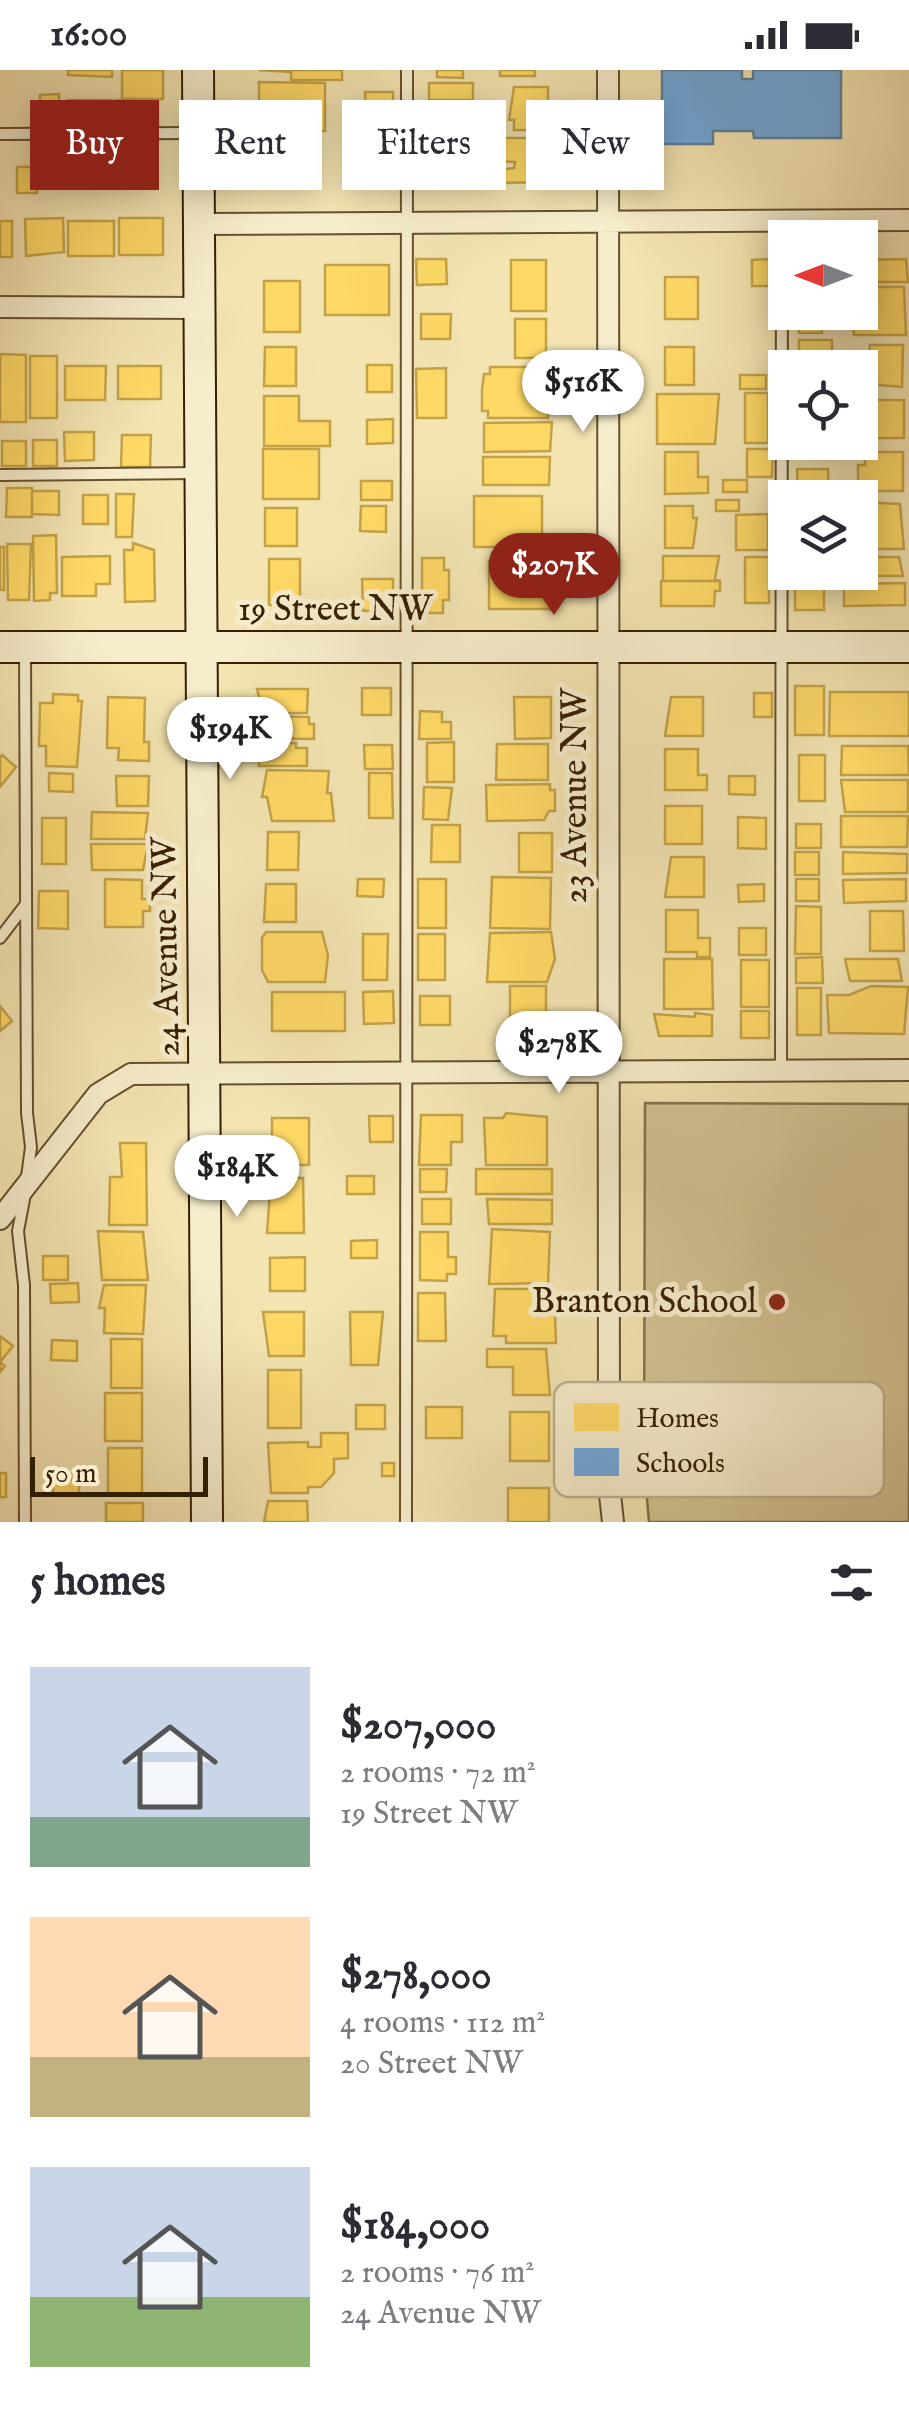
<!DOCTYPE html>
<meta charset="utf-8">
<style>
body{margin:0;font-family:"IM FELL English",serif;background:#f2f2f3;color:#2b2b33;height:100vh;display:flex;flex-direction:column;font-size:38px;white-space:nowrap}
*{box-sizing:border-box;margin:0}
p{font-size:32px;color:#7c7c81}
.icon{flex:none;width:55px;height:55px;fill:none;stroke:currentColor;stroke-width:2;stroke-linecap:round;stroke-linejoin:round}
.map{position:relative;height:1452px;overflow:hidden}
.drawer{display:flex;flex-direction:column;background:#fff;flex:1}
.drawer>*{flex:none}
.guide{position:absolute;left:30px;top:30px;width:850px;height:90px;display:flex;gap:20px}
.needle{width:65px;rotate:270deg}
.buttons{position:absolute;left:768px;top:150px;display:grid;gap:20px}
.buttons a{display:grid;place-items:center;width:110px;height:110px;border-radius:0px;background:#fff;box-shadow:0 5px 25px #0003;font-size:50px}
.scale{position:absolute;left:30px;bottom:25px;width:178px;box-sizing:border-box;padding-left:10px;border:5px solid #362003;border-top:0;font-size:28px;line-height:35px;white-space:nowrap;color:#362003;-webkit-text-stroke:8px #f7edcc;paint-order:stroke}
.price{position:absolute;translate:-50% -85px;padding:0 22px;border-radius:35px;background:#fff;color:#222;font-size:32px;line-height:65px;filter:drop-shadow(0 2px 5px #0008)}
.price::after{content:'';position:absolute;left:50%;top:60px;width:30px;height:22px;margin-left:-15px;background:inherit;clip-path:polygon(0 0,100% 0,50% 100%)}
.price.on{background:#8f2418;color:#fff}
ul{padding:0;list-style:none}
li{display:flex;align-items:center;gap:30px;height:250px;padding:0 30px}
li span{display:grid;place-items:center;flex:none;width:280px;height:200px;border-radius:0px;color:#555}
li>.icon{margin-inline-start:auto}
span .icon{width:120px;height:120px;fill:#fffc;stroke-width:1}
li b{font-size:42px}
h2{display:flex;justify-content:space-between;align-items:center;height:120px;padding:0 30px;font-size:42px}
.tag{padding:0 35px;border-radius:0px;background:#fff;box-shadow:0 5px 25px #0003;font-size:35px;line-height:90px}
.tag.on{background:#8f2418;color:#fff}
.status{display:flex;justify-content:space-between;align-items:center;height:70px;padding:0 50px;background:#fff;direction:ltr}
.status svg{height:28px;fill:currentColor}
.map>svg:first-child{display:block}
.green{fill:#d3c393;stroke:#84724b;stroke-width:2.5}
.homes{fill:#ffd966;stroke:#c3a248;stroke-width:2.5}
.schools{fill:#6fa8dc;stroke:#5e7f9b;stroke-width:2.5}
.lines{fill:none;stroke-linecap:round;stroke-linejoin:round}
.lane-casing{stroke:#65512e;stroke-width:14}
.street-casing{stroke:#65512e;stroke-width:24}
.secondary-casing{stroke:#362003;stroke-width:34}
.lane{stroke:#f7edcc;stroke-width:10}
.street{stroke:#f7edcc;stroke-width:20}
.secondary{stroke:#f7edcc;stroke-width:30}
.poi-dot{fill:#8f2418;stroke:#f7edcc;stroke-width:4}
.labels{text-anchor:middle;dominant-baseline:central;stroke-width:10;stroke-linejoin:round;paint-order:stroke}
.street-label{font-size:35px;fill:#362003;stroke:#f7edcc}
.poi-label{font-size:35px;fill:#362003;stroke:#f7edcc;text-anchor:end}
.key{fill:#f7edcc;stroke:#bdb090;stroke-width:2.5}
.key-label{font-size:28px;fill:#362003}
</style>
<div class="status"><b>16:00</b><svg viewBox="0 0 49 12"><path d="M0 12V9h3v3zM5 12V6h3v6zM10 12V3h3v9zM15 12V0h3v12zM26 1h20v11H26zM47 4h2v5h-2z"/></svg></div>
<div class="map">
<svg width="909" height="1452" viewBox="0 0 909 1452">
<rect width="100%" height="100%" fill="#f3e4b1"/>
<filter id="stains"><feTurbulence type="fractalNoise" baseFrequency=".002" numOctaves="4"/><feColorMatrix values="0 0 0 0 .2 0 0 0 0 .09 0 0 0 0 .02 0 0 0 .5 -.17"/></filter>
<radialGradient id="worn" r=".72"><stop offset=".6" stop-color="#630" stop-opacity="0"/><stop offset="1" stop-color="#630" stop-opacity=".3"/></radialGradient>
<path class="green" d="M645 1033 909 1034V1452H649L644 1394Z"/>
<path class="homes" d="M68 0H112V7L68 5Z
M122 0H163V29H122Z
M259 0H342V10H291V2Z
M437 0H463V8L437 7Z
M500 0H535V6H500Z
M259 12 325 13V61H259Z
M429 13H473V30H429Z
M514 17H548V60H514V50H509Z
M365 22H393V52H366Z
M59 24V53H40V25Z
M68 30H112V54L67 53Z
M116 30 158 31V55H116Z
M488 68H547L550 93H545V112L499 113V100L514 98 515 92 489 91Z
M259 72H300V112H259Z
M421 85H450V114H421Z
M67 86H86L85 112H67Z
M17 97H37V123H17Z
M63 148 64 182 26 186 25 149Z
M119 148H163V185H119Z
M0 151H12V187H0Z
M68 151H114V186H68Z
M416 189H446L447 214 417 215Z
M769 189V216H752V190Z
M906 189 908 212H860V190Z
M511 190H546V241H511Z
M325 195H389V245H325Z
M665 207H698V249H665Z
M264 211H300V262H264Z
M860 217H904L906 265H854L851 242H860Z
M799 242H822V263H799Z
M421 244H451L450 269H421Z
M515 249H546V288H515Z
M799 270H832V286H799Z
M870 275H903L902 317 866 314Z
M265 277H296V316H264Z
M665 277H694V315H665Z
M0 284 26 285V352H0Z
M30 286H57V348H30Z
M367 295H392V322H367Z
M65 296H106L105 330H65Z
M118 296H161V329H118Z
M490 297H550L548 348H488V341H482V320L484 304H490Z
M446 298V348H417L416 299Z
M740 305H766V319H740Z
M745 323H768V373H745Z
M657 324H719L715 374H657Z
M264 326H299V351H330V376H264Z
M864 330H904V368H863Z
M393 349V373L367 374V350Z
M552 352 550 381 484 382V353Z
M64 362H94V390L65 391Z
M122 365H151L150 397H121Z
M33 370H57V396H33Z
M2 371H26V396H2Z
M263 379H319V429H263Z
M747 379H773L772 407H747Z
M665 382H698V407H708V423L665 424Z
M865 382H903V421H858V395H865Z
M483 387H550L549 415H483Z
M797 399H828L829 428H798Z
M723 410H747V422H723Z
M361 411H392V430H361Z
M7 418H32V447H6Z
M32 421H59V445L32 444Z
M116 424H134L132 467H116Z
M83 425H108V454H83Z
M474 426H542V477H474Z
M716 430H739V441H716Z
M860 432 900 434 904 479H860Z
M361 436H386V462L360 461Z
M665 436H693V448H697L693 478H665Z
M265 438H297V476H265Z
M768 444V480H736V445Z
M56 465 57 523H50V530L34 531 33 466Z
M133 473 154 480 155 531 125 532 124 480H133Z
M7 474H31L29 530H8Z
M0 477H4V520H0Z
M110 486V514H96V526H62V487Z
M663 486H719L715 509 720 511H663Z
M745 487H769V533H745Z
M863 487H899L903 506H846L860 502Z
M422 488H444V500H449V530H443V543H422Z
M269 489H300V535H269Z
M489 491H554V539H489Z
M362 509H393V540L363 541Z
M661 511H720V521H715L714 536H661Z
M795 511 824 512V540H795Z
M905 513V535L844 536V514Z
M795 616H824V665H795Z
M362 618H391V645H362Z
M257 619H308L307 643H263Z
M830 622H909V666H829Z
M754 623H772V647H754Z
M53 624 78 625V631H82L77 697 46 696V676H39L40 633H53Z
M108 627 145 628 144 672H149V691L118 690 119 678H107Z
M514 627H551V668L515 669Z
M671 627H703V666H665Z
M420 641 442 642V652H451V669H419Z
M263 646 309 647V654H314V669L263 668Z
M454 672V712H427V673Z
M259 673H296V678H307V696H259Z
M497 674H548V710H496Z
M364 675H392L393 699H365Z
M842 676H908L909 705H841Z
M665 679H698V705H707V720H665Z
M2 685 16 697 0 717V688Z
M799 685H825V731H799Z
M267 700 329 701 327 723H331L334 751H272L267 727H262Z
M49 703 73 704V722L49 721Z
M369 703H392L393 748H369Z
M116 706H149L148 736H117Z
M729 706H755V725L729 724Z
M841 710H908V742H845Z
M550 714V720H555V741H549L544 750 487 751 486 715Z
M424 717 452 718 448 750 423 749Z
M665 736H702V774H665Z
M92 742 148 743 145 769H91Z
M841 746H908L907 777H841Z
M738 747 766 748V779L738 778Z
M42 748H66V794H42Z
M796 754H821V778H796Z
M432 755H460V792H431Z
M268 762H299L298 800H267Z
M519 763H552V802H519Z
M91 774H148L143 800H92Z
M795 782H819V805H795Z
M843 782 907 784V803L843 804Z
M671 787H704V827H665Z
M492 807 551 808 550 859 490 858Z
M105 809 142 810V829H150V841H143V857H105Z
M358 809H384L383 827 357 826Z
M418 809H446V858H418Z
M796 809H819V831H796Z
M906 809V831L844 833 843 810Z
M266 814H296V852H264Z
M764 814V831L739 832 738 815Z
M39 821H68V859L38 858Z
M796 836 821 837V884H795Z
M666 840H698V868H710V887H697V882H666Z
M870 841H903L904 881H870Z
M739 858H766V885H739Z
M266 862H322L328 885 325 912H268L262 900V868Z
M551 862 555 889 547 912H487L490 863Z
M363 864H388L387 910H363Z
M418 864H445V910H418Z
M822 887 823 913H796V888Z
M664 889H712L713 939H664Z
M845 889H898L902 911H850Z
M741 890H769V937H741Z
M510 916H546V966L510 967Z
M871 916 908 917 904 964 829 963 827 925H849Z
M797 918H821V965H797Z
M393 921 394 953 364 954 363 922Z
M272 922H345V961H272Z
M420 926H450V955H420Z
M0 936 12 951 0 961Z
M741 941H769V968H741Z
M695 943 712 945V966H659L654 944 695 947Z
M506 1043 547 1047V1095H486L484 1048H503Z
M421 1045H462V1072H451V1095H419Z
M369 1046H393V1072H370Z
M272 1048H309V1095H280V1104H269L265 1069H272Z
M120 1073H146L147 1155H109L110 1107H122Z
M420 1099H447L446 1122H420Z
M476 1099H552V1124H476Z
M347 1106H374V1124H347Z
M271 1108H303L304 1163H267Z
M422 1129H451V1154H422Z
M487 1129 552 1130V1154H489Z
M492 1159 550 1162 548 1213 489 1214Z
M98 1161 143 1162 148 1210H102Z
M420 1162H448V1187H456V1204H447V1211L420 1210Z
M377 1170V1188H351V1171Z
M43 1186H68V1210H43Z
M305 1187V1221H270V1188Z
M78 1213 79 1232 51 1233 50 1214Z
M104 1215H146L143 1264 104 1263 105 1238H99Z
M495 1219H554L556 1273H506V1266H493Z
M418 1223H445L446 1271H418Z
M263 1242H304V1286H269Z
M350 1242H383L378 1295H351Z
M0 1266 13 1276 0 1292 5 1296 0 1302Z
M111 1269H142V1318H111Z
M52 1270 77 1271V1291L51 1290Z
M487 1279H546L550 1325H513V1297H487Z
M268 1300H301V1358H268Z
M105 1323H142V1371H105Z
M356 1335H385V1359H356Z
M426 1337H462V1368H426Z
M510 1342H549V1391H510Z
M321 1363H348V1388L334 1389V1403L321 1417H308V1423H271L268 1373 308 1372V1377H321Z
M108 1378H142V1425H108Z
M382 1393H394V1406H382Z
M0 1403H6V1427H0Z
M53 1409 79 1410V1425H53Z
M508 1418H549V1452H508Z
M268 1431H307L308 1452H264Z
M106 1433H143V1452H106Z"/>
<path class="schools" d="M662 0H742V9H753V0H841V68H754L753 61H713V74H662Z"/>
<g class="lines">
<defs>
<path id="lane" d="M0 64 194 63
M0 405 199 403
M25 580 27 1043 31 1077 27 1107
M0 868 26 834
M781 1002 782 151
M25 1124 18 1161 24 1215 25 1452
M406 1452 407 0"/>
<path id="street" d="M608 0 609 1415 613 1452
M198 154 909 150
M0 237 198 238
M0 1149 98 1024 131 1004 909 1000"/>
<path id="secondary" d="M198 0 207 1452
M0 577H909"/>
</defs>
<use href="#lane" class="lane-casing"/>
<use href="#street" class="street-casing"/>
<use href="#secondary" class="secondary-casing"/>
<use href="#lane" class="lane"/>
<use href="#street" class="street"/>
<use href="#secondary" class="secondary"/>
</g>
<circle class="poi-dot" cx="777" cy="1232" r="10"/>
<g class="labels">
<g class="street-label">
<text x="335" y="540">19 Street NW</text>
<text transform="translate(576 726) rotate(-90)">23 Avenue NW</text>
<text transform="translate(167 877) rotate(-91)">24 Avenue NW</text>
</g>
<g class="poi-label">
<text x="757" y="1232">Branton School</text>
</g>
</g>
<rect x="554" y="1312" width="330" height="115" rx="15" class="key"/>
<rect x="574" y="1333" width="45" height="28" fill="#ffd966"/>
<rect x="574" y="1378" width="45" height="28" fill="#6fa8dc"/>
<g class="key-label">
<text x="636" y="1357">Homes</text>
<text x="636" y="1402">Schools</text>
</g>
<rect width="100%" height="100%" filter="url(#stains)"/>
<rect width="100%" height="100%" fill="url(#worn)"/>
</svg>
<div class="buttons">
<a><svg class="needle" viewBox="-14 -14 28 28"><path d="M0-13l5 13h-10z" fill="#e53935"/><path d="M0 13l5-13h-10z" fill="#7c7c81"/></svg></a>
<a><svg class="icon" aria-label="locate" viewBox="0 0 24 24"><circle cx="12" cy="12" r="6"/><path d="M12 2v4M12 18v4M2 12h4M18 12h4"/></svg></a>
<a><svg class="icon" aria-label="layers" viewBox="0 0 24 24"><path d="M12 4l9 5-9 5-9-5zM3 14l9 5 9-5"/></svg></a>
</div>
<div class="scale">50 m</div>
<b class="price" style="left:583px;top:365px">$516K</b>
<b class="price on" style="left:554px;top:548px">$207K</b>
<b class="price" style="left:230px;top:712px">$194K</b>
<b class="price" style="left:559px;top:1026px">$278K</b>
<b class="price" style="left:237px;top:1150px">$184K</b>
<div class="guide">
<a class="tag on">Buy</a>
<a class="tag">Rent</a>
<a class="tag">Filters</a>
<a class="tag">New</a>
</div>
</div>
<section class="drawer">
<h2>5 homes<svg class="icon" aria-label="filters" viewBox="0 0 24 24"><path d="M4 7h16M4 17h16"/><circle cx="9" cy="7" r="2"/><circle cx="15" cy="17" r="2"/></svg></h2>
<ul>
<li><span style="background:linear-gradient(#c9d6e8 75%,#7fa58c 0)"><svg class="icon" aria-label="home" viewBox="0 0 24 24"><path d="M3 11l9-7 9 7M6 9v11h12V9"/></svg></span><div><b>$207,000</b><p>2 rooms · 72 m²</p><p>19 Street NW</p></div></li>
<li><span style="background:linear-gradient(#ffd9b3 70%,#c2b280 0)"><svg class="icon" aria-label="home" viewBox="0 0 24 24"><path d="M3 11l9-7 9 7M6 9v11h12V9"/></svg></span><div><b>$278,000</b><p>4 rooms · 112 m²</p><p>20 Street NW</p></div></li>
<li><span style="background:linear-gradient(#c9d6e8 65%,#8fb573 0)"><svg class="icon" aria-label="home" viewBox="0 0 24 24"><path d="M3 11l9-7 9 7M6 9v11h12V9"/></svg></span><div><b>$184,000</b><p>2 rooms · 76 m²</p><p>24 Avenue NW</p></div></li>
</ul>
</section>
